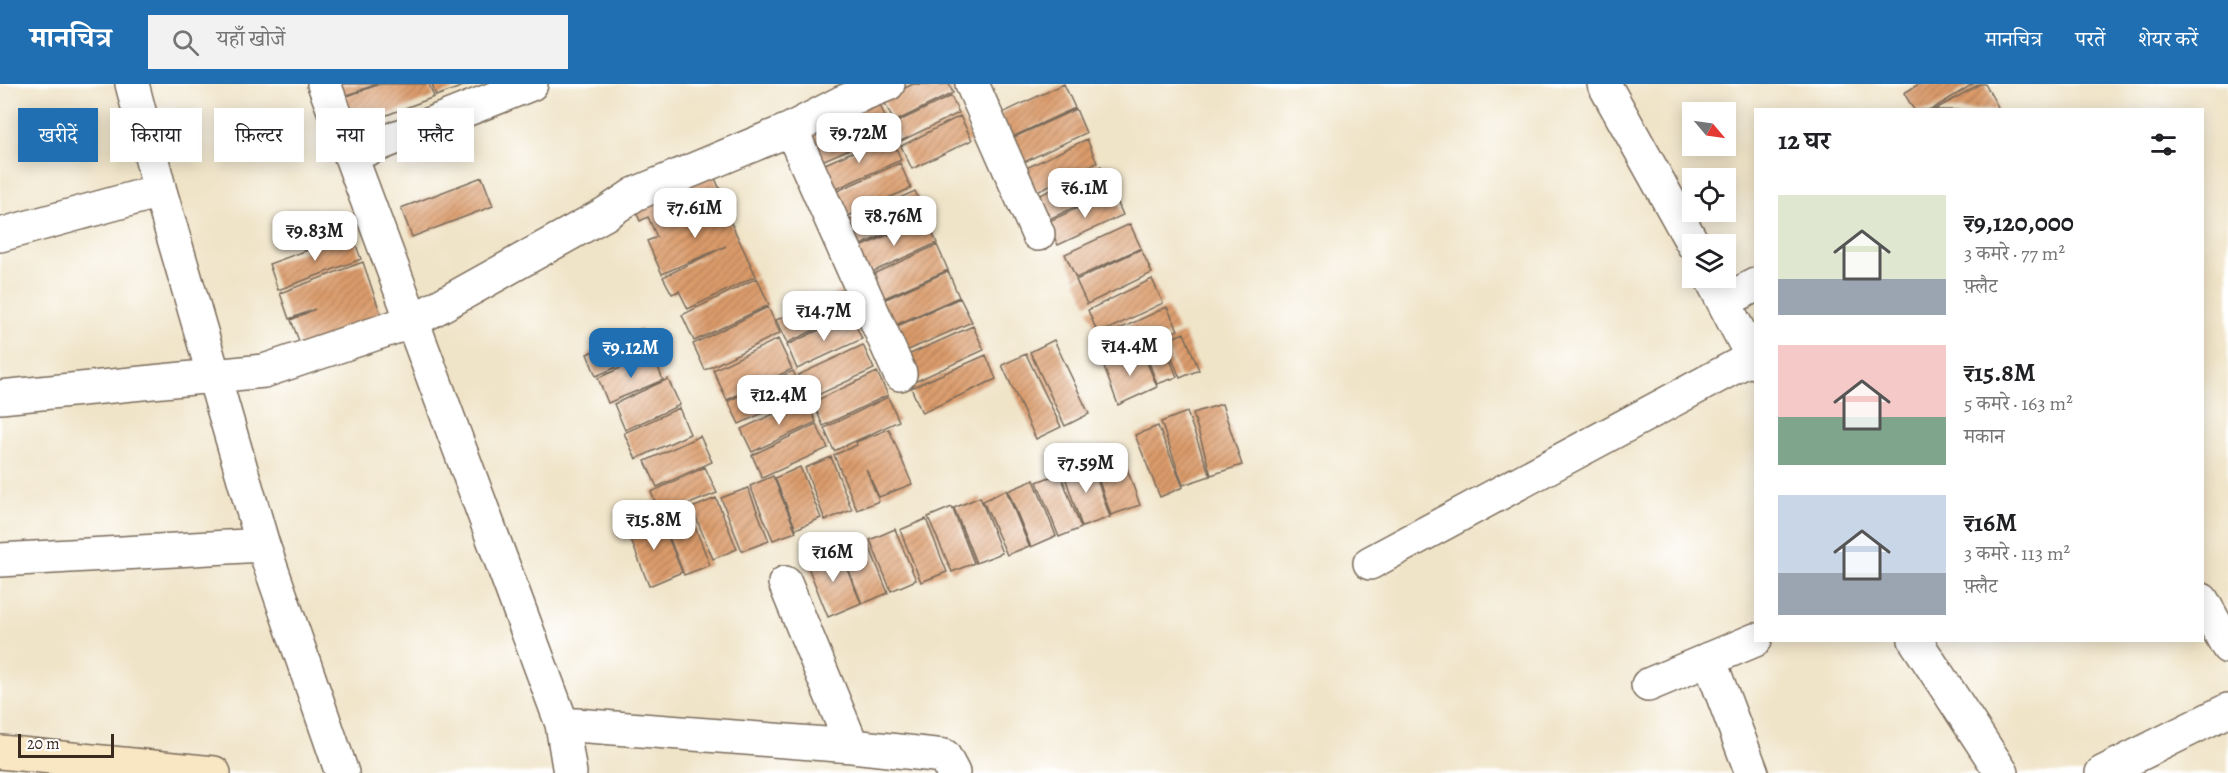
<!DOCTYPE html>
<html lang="hi">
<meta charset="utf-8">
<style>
body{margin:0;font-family:Alegreya,"Noto Serif Devanagari",serif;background:#f2f2f2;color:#202124;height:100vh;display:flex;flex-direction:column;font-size:22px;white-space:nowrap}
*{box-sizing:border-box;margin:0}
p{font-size:20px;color:#757577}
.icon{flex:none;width:33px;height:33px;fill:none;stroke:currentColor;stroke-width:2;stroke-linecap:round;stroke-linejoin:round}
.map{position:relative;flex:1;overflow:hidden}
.sheet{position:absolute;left:1754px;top:24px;width:450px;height:534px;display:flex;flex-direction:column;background:#fff;border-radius:0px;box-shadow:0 3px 15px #0003}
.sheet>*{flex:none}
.guide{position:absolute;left:18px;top:24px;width:570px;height:54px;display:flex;gap:12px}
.needle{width:39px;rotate:119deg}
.controls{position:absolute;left:1682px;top:18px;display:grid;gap:12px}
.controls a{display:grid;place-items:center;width:54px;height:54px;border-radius:0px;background:#fff;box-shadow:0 3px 15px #0003;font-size:30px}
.scale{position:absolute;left:18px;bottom:15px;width:96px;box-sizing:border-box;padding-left:6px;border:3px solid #3b2a1e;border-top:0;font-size:16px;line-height:21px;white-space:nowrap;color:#3b2a1e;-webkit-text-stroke:4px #fff;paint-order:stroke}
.price{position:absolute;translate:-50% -51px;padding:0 14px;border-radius:12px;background:#fff;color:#222;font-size:20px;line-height:39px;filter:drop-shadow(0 2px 3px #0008)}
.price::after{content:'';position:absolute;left:50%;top:36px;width:18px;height:14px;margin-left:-9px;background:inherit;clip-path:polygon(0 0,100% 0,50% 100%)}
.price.current{background:#1f6fb2;color:#fff}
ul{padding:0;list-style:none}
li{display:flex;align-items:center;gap:18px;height:150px;padding:0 24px}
li span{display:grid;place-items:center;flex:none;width:168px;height:120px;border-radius:0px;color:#555}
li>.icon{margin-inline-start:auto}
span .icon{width:72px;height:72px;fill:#fffc;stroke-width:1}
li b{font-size:26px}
h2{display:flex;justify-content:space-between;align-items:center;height:72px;padding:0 24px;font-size:26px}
.pill{padding:0 21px;border-radius:0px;background:#fff;box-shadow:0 3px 15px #0003;font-size:21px;line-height:54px}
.pill.current{background:#1f6fb2;color:#fff}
header{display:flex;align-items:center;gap:36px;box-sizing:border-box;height:84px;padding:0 30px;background:#1f6fb2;color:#fff}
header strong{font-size:28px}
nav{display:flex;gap:33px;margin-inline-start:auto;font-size:21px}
.search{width:420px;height:54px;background:#f2f2f2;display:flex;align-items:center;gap:15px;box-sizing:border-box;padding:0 21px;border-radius:0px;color:#757577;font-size:22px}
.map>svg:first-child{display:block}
.building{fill:url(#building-hatch)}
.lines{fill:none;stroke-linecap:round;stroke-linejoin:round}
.street-casing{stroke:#7a6b5a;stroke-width:36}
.secondary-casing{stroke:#7a6b5a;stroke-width:36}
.street{stroke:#fff;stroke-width:33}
.secondary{stroke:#f9e7c3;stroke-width:33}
</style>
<header>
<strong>मानचित्र</strong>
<div class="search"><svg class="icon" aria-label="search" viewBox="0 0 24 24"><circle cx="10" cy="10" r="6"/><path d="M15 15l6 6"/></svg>यहाँ खोजें</div>
<nav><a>मानचित्र</a><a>परतें</a><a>शेयर करें</a></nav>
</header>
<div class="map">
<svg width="2228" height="689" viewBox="0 0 2228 689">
<defs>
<pattern id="building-hatch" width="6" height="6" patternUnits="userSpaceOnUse" patternTransform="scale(1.5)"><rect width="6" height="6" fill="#db9b6b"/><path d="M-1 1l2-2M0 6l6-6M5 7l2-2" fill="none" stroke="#b37f57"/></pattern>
</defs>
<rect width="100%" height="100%" fill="#fff"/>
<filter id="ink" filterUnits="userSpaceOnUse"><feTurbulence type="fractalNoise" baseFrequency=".0167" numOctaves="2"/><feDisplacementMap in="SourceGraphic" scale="12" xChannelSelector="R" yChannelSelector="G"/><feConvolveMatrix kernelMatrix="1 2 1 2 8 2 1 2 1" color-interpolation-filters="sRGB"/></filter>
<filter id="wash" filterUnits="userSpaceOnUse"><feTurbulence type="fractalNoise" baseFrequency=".008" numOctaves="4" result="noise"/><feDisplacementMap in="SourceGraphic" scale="24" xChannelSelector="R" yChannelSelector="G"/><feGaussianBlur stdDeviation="1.35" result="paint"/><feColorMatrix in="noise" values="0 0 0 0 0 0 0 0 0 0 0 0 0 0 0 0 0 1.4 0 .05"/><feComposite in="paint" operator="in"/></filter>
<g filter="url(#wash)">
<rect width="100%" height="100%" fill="#f0e4c8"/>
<g id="blocks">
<path class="building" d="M337 0H377L342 13Z
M380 0H429L434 13 353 44 342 14Z
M432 0H469L436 12Z
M913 0H949L953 9 894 38 883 15Z
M1064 0 1075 24 1010 54 1000 30Z
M1919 0H1973L1931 26H1914L1904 9Z
M1980 0H1985L1998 23 1994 26H1934Z
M951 12 959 29 901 57 893 40Z
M878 16 891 47 815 80 802 49Z
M1076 25 1086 49 1022 79 1010 55Z
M960 32 972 56 912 85 901 62Z
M891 51 901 76 827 109 816 84Z
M1087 55 1097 79 1033 109 1022 86Z
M900 79 911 104 837 137 826 112Z
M1101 82 1112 106 1047 136 1036 113Z
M710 83 727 121 698 134 724 124 756 192 688 225 679 207 672 210 663 193 726 162 662 190 647 157 657 153 648 133 640 137 632 119Z
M482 93 493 122 412 153 401 124Z
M915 107 926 132 852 165 841 140Z
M1113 108 1123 131 1058 161 1047 138Z
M926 134 937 159 863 192 852 167Z
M1130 140 1141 164 1076 194 1065 170Z
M352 150 361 175 278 206 269 180Z
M937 161 948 186 873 219 862 195Z
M1141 165 1152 189 1087 220 1076 196Z
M363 178 382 234 302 265 291 236 315 225 289 235 280 209Z
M948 187 959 213 884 246 873 221Z
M757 194 769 221 694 257 682 231Z
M1152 195 1163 219 1098 250 1088 226Z
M841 206 851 229 787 259 776 236Z
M960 214 972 238 897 271 886 247Z
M768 223 780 249 705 286 693 260Z
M1167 223 1178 246 1113 276 1102 253Z
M851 231 862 255 797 285 787 261Z
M973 242 984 266 910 300 899 275Z
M641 245 651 268 596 292 587 270Z
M1184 249 1199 286 1180 294 1165 257Z
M778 255 792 285 727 316 713 286Z
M1162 255 1177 293 1157 300 1143 263Z
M1054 256 1089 330 1065 342 1030 268Z
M863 261 874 285 809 315 798 291Z
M1142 266 1157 303 1118 321 1104 283Z
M653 270 663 296 608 319 598 294Z
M1026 270 1061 343 1036 355 1002 281Z
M986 271 996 295 922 329 911 304Z
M793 287 804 310 739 340 728 317Z
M877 288 888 311 823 342 813 318Z
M668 295 680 321 625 346 614 320Z
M888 313 899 337 834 367 824 344Z
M806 315 816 338 752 368 741 345Z
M1222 320 1242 381 1211 391 1193 329Z
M679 324 690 350 636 375 624 349Z
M1187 328 1210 392 1183 401 1161 338Z
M816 340 828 364 762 394 752 371Z
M1158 342 1183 403 1160 413 1135 351Z
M889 345 912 400 879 413 866 385 879 417 857 426 834 371 857 361 856 358Z
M700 352 712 378 657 403 645 377Z
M1120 365 1140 421 1111 431 1091 375Z
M831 373 852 426 825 436 805 384Z
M1091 377 1110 433 1082 443 1063 387Z
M705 383 717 409 661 431 651 408Z
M800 383 821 434 796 445 775 394Z
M1060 389 1081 444 1059 453 1037 398Z
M773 392 796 448 773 456 750 402Z
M1034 396 1056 452 1031 463 1008 407Z
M748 404 769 457 742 467 721 414Z
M1006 406 1029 462 1007 471 983 417Z
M980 413 1002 469 976 479 954 424Z
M716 414 737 465 713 475 692 424Z
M952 423 974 479 952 488 928 433Z
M688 425 710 481 684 491 662 435Z
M660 433 682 488 649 502 627 446Z
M926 435 947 488 921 498 900 446Z
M895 445 916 496 891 507 870 456Z
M866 454 888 509 862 520 840 464Z
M838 464 861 519 828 533 806 478Z"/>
</g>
</g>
<g filter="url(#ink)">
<use href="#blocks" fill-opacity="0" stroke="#7a6b5a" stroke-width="1.5"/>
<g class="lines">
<defs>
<path id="street" d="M132 0 160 107 263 461 342 689
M324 0 562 640 852 662 944 672 953 689
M972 0 1038 150
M1604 0 1693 160
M791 45 900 290
M352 71 531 0
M0 151 160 107
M1711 194 1755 278
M1724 218 1755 201
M0 313 264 287 413 237 605 130 635 110 791 45 843 18 888 0
M0 476 263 461
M1370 479 1753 273
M785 499 852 662
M2202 516 2228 563
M1915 556 2002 689
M1709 575 1752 689
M1648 601 1755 556
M562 640 570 689
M2102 689 2228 626"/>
<path id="secondary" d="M0 668 214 689"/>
</defs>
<use href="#street" class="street-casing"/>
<use href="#secondary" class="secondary-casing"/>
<use href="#street" class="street"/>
<use href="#secondary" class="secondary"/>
</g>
</g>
</svg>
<div class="controls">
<a><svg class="needle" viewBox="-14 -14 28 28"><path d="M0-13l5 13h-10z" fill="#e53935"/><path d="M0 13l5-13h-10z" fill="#757577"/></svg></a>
<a><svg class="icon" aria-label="locate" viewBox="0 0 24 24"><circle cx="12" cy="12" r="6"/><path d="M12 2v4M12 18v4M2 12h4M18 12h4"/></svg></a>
<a><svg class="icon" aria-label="layers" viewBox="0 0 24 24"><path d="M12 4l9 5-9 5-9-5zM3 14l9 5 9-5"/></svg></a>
</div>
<div class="scale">20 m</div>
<b class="price" style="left:859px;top:80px">₹9.72M</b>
<b class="price" style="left:1085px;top:135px">₹6.1M</b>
<b class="price" style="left:695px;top:155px">₹7.61M</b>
<b class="price" style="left:894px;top:163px">₹8.76M</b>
<b class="price" style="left:315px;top:178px">₹9.83M</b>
<b class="price" style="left:824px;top:258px">₹14.7M</b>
<b class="price" style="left:1130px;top:293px">₹14.4M</b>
<b class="price current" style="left:631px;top:295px">₹9.12M</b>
<b class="price" style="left:779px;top:342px">₹12.4M</b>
<b class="price" style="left:1086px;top:410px">₹7.59M</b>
<b class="price" style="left:654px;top:467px">₹15.8M</b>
<b class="price" style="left:833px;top:499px">₹16M</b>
<div class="guide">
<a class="pill current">खरीदें</a>
<a class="pill">किराया</a>
<a class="pill">फ़िल्टर</a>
<a class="pill">नया</a>
<a class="pill">फ़्लैट</a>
</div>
<section class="sheet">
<h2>12 घर<svg class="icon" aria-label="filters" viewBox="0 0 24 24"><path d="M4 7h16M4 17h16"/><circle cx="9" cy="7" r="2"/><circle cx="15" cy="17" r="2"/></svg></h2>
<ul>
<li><span style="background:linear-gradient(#dfe7d0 70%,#9aa5b1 0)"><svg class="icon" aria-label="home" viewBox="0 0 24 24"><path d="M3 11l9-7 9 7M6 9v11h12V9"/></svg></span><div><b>₹9,120,000</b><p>3 कमरे · 77 m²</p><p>फ़्लैट</p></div></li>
<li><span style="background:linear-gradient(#f6c9c9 60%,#7fa58c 0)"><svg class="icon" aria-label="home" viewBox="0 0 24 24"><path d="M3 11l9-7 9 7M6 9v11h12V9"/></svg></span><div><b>₹15.8M</b><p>5 कमरे · 163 m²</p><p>मकान</p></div></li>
<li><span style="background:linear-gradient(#c9d6e8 65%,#9aa5b1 0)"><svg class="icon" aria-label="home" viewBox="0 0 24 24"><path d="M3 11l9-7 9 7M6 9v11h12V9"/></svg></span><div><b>₹16M</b><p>3 कमरे · 113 m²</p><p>फ़्लैट</p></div></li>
</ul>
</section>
</div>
